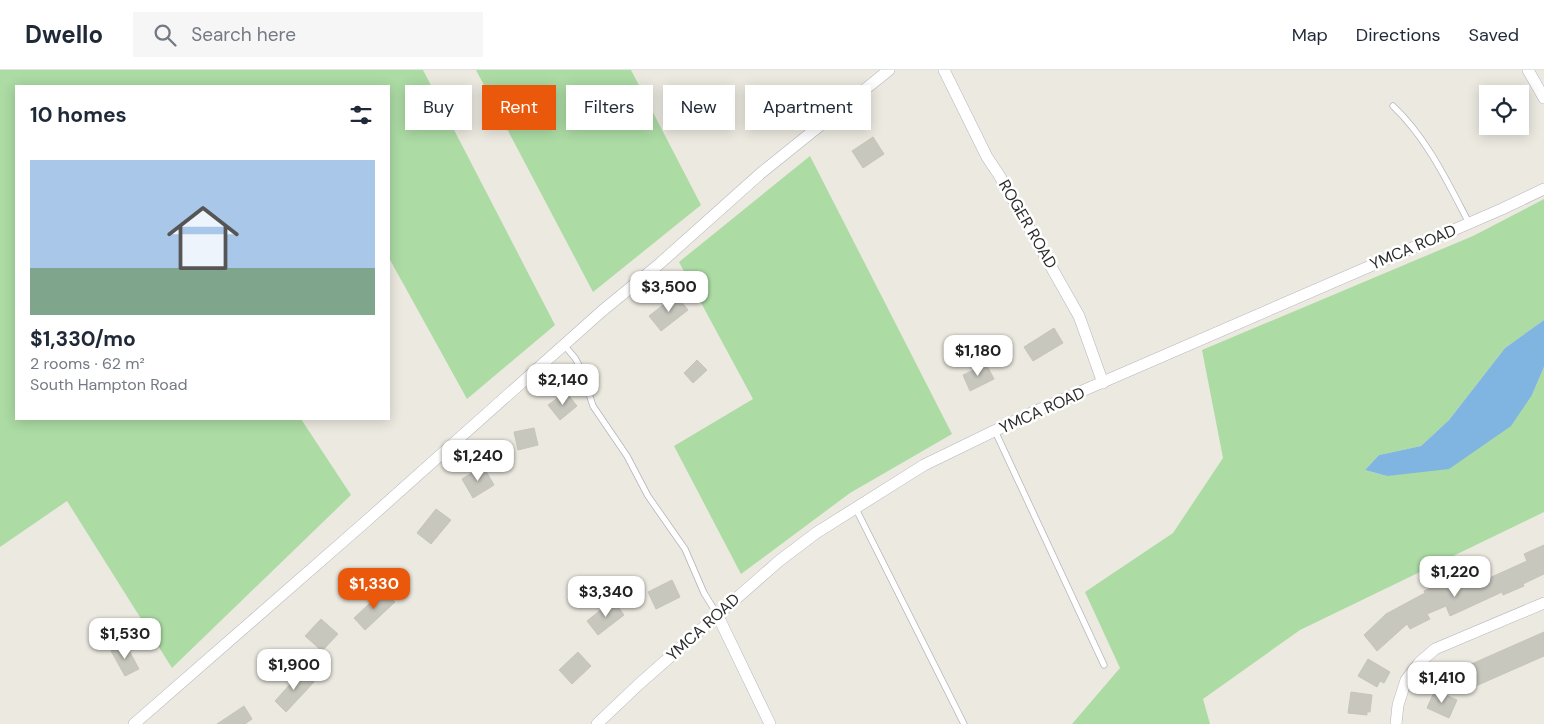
<!DOCTYPE html>
<meta charset="utf-8">
<style>
body{margin:0;font-family:"DM Sans",sans-serif;background:#f6f6f7;color:#1f2937;height:100vh;display:flex;flex-direction:column;font-size:19px;white-space:nowrap}
*{box-sizing:border-box;margin:0}
p{font-size:16px;color:#747a83}
.icon{flex:none;width:28px;height:28px;fill:none;stroke:currentColor;stroke-width:2;stroke-linecap:round;stroke-linejoin:round}
.map{position:relative;flex:1;overflow:hidden}
.side{position:absolute;left:15px;top:15px;width:375px;height:335px;display:flex;flex-direction:column;background:#fff;border-radius:0px;box-shadow:0 2px 12px #0003}
.side>*{flex:none}
.guide{position:absolute;left:405px;top:15px;width:475px;height:45px;display:flex;gap:10px}
.fabs{position:absolute;left:1479px;top:15px;display:grid;gap:10px}
.fabs a{display:grid;place-items:center;width:50px;height:50px;border-radius:0px;background:#fff;box-shadow:0 2px 12px #0003;font-size:25px}
.price{position:absolute;translate:-50% -42px;padding:0 11px;border-radius:10px;background:#fff;color:#222;font-size:16px;line-height:32px;filter:drop-shadow(0 1px 2px #0008)}
.price::after{content:'';position:absolute;left:50%;top:30px;width:15px;height:11px;margin-left:-8px;background:inherit;clip-path:polygon(0 0,100% 0,50% 100%)}
.price.on{background:#ea580c;color:#fff}
ul{padding:0;list-style:none}
li{display:grid;align-content:center;gap:10px;height:265px;padding:0 15px}
li span{display:grid;place-items:center;height:155px;border-radius:0px;color:#555}
li>.icon{margin-inline-start:auto}
span .icon{width:90px;height:90px;fill:#fffc;stroke-width:1}
li b{font-size:21px}
h2{display:flex;justify-content:space-between;align-items:center;height:60px;padding:0 15px;font-size:21px}
.chip{padding:0 18px;border-radius:0px;background:#fff;box-shadow:0 2px 12px #0003;font-size:18px;line-height:45px}
.chip.on{background:#ea580c;color:#fff}
header{display:flex;align-items:center;gap:30px;box-sizing:border-box;height:70px;padding:0 25px;background:#fff;border-bottom:1px solid #e0e1e3}
header strong{font-size:24px}
nav{display:flex;gap:28px;margin-inline-start:auto;font-size:18px}
.search{width:350px;height:45px;background:#f6f6f7;display:flex;align-items:center;gap:12px;box-sizing:border-box;padding:0 18px;border-radius:0px;color:#747a83;font-size:19px}
.map>svg:first-child{display:block}
.green{fill:#acdba4}
.water{fill:#80b4e1}
.building{fill:#c8c7be;stroke:#c7c5ba}
.lines{fill:none;stroke-linecap:round;stroke-linejoin:round}
.service-casing{stroke:#b4b4be;stroke-width:7}
.minor-casing{stroke:#b4b4be;stroke-width:12}
.service{stroke:#fff;stroke-width:5.5}
.minor{stroke:#fff;stroke-width:11}
.labels{text-anchor:middle;dominant-baseline:central;stroke-width:5;stroke-linejoin:round;paint-order:stroke}
.street-label{font-size:16px;fill:#2c2c2c;stroke:#fff}
</style>
<header>
<strong>Dwello</strong>
<div class="search"><svg class="icon" aria-label="search" viewBox="0 0 24 24"><circle cx="10" cy="10" r="6"/><path d="M15 15l6 6"/></svg>Search here</div>
<nav><a>Map</a><a>Directions</a><a>Saved</a></nav>
</header>
<div class="map">
<svg width="1544" height="654" viewBox="0 0 1544 654">
<rect width="100%" height="100%" fill="#ece9e0"/>
<path class="green" d="M0 0H423L555 255 467 329 389 188V16H16V349H301L351 425 172 598 67 431 0 477Z
M476 0H631L701 135 593 222Z
M810 86 952 364 850 423 741 504 674 376 753 329 679 192Z
M1544 129V250L1505 278 1449 350 1421 376 1379 385 1365 400 1387 406 1532 325 1544 297V442L1300 560 1203 629 1210 654H1072L1120 598 1085 522 1173 463 1223 388 1202 280 1473 166Z"/>
<path class="water" d="M1544 250V297L1532 325 1511 356 1449 399 1387 406 1365 400 1379 385 1421 376 1449 350 1505 278Z"/>
<path class="building" d="M873 67 884 84 863 98 852 81Z
M676 225 688 240 661 261 649 246Z
M1054 258 1063 273 1033 291 1024 277Z
M697 290 707 300 693 313 684 303Z
M986 294 994 309 970 321 963 305Z
M566 322 577 336 560 350 548 335Z
M534 358 538 375 518 380 514 362Z
M483 396 494 415 473 428 462 409Z
M436 439 451 450 431 474 417 463Z
M1544 475V504L1523 514 1524 516 1503 525 1502 522 1450 546 1446 536 1427 544 1430 549 1410 559 1407 554 1377 581 1364 565 1386 544 1425 523 1424 521 1450 509 1454 517 1464 512 1467 518 1527 491 1524 484Z
M672 510 680 527 656 539 648 522Z
M384 520 395 532 365 560 354 548Z
M613 530 624 545 598 565 587 551Z
M321 549 338 564 322 581 305 566Z
M1544 562V586L1469 619 1460 599Z
M125 573 139 599 125 606 111 581Z
M578 582 591 596 572 614 559 600Z
M1368 589 1390 602 1384 613 1380 611 1377 617 1358 606Z
M302 601 314 612 286 642 275 631Z
M1435 620 1457 630 1449 648 1427 638Z
M1351 622 1372 625 1370 642H1367V645L1348 643Z
M244 636 252 649 245 654H217Z"/>
<g class="lines">
<defs>
<path id="service" d="M1393 36C1427 68 1448 113 1469 153
M564 275 575 288 581 299 593 336 627 386 648 426 685 479 704 523 717 544
M995 361 1104 595
M855 437 964 654"/>
<path id="minor" d="M944 0 987 87 999 105 1079 246 1103 313
M1528 0 1544 28
M717 544 770 654
M134 654 363 454 602 241 657 196 761 103 889 0
M597 654 638 615 779 491 816 463 924 395 1029 344 1502 139 1544 119
M1396 654 1398 635 1406 610 1419 593 1435 579 1544 533"/>
</defs>
<use href="#service" class="service-casing"/>
<use href="#minor" class="minor-casing"/>
<use href="#service" class="service"/>
<use href="#minor" class="minor"/>
</g>
<g class="labels">
<g class="street-label">
<text transform="translate(1028 154) rotate(60)">ROGER ROAD</text>
<text transform="translate(1413 177) rotate(-23)">YMCA ROAD</text>
<text transform="translate(1042 340) rotate(-24)">YMCA ROAD</text>
<text transform="translate(703 557) rotate(-42)">YMCA ROAD</text>
</g>
</g>
</svg>
<div class="fabs">
<a><svg class="icon" aria-label="locate" viewBox="0 0 24 24"><circle cx="12" cy="12" r="6"/><path d="M12 2v4M12 18v4M2 12h4M18 12h4"/></svg></a>
</div>
<b class="price" style="left:669px;top:243px">$3,500</b>
<b class="price" style="left:978px;top:307px">$1,180</b>
<b class="price" style="left:563px;top:336px">$2,140</b>
<b class="price" style="left:478px;top:412px">$1,240</b>
<b class="price" style="left:1455px;top:528px">$1,220</b>
<b class="price on" style="left:374px;top:540px">$1,330</b>
<b class="price" style="left:606px;top:548px">$3,340</b>
<b class="price" style="left:125px;top:590px">$1,530</b>
<b class="price" style="left:294px;top:621px">$1,900</b>
<b class="price" style="left:1442px;top:634px">$1,410</b>
<div class="guide">
<a class="chip">Buy</a>
<a class="chip on">Rent</a>
<a class="chip">Filters</a>
<a class="chip">New</a>
<a class="chip">Apartment</a>
</div>
<section class="side">
<h2>10 homes<svg class="icon" aria-label="filters" viewBox="0 0 24 24"><path d="M4 7h16M4 17h16"/><circle cx="9" cy="7" r="2"/><circle cx="15" cy="17" r="2"/></svg></h2>
<ul>
<li><span style="background:linear-gradient(#a9c7e8 70%,#7fa58c 0)"><svg class="icon" aria-label="home" viewBox="0 0 24 24"><path d="M3 11l9-7 9 7M6 9v11h12V9"/></svg></span><div><b>$1,330/mo</b><p>2 rooms · 62 m²</p><p>South Hampton Road</p></div></li>
</ul>
</section>
</div>
